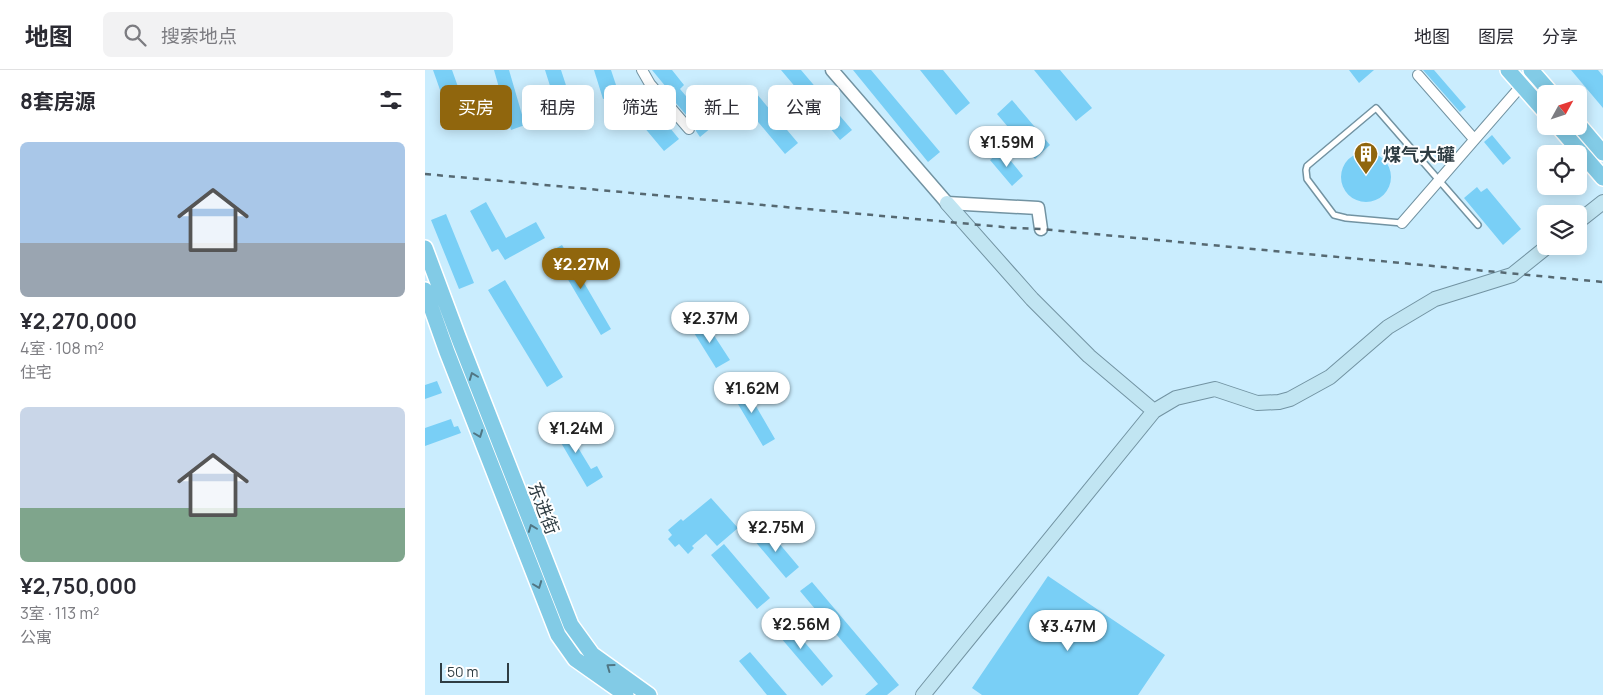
<!DOCTYPE html>
<html lang="zh">
<meta charset="utf-8">
<style>
body{margin:0;font-family:Manrope,"Noto Sans SC",sans-serif;background:#f2f2f3;color:#2b2b33;height:100vh;display:flex;flex-direction:column;font-size:19px;white-space:nowrap}
*{box-sizing:border-box;margin:0}
p{font-size:16px;color:#7c7c81}
.icon{flex:none;width:28px;height:28px;fill:none;stroke:currentColor;stroke-width:2;stroke-linecap:round;stroke-linejoin:round}
.map{position:relative;flex:1;overflow:hidden}
.side{display:flex;flex-direction:column;background:#fff;width:425px}
.side>*{flex:none}
.banner{position:absolute;left:15px;top:15px;width:475px;height:45px;display:flex;gap:10px}
.needle{width:32px;rotate:50deg}
.tools{position:absolute;left:1112px;top:15px;display:grid;gap:10px}
.tools a{display:grid;place-items:center;width:50px;height:50px;border-radius:8px;background:#fff;box-shadow:0 2px 12px #0003;font-size:25px}
.scale{position:absolute;left:15px;bottom:12px;width:69px;box-sizing:border-box;padding-left:5px;border:2px solid #2f3d43;border-top:0;font-size:14px;line-height:18px;white-space:nowrap;color:#2f3d43;-webkit-text-stroke:4px #fff;paint-order:stroke}
.price{position:absolute;translate:-50% -42px;padding:0 11px;border-radius:18px;background:#fff;color:#222;font-size:16px;line-height:32px;filter:drop-shadow(0 1px 2px #0008)}
.price::after{content:'';position:absolute;left:50%;top:30px;width:15px;height:11px;margin-left:-8px;background:inherit;clip-path:polygon(0 0,100% 0,50% 100%)}
.price.current{background:#90660d;color:#fff}
ul{padding:0;list-style:none}
li{display:grid;align-content:center;gap:10px;height:265px;padding:0 20px}
li span{display:grid;place-items:center;height:155px;border-radius:8px;color:#555}
li>.icon{margin-inline-start:auto}
span .icon{width:90px;height:90px;fill:#fffc;stroke-width:1}
li b{font-size:21px}
h2{display:flex;justify-content:space-between;align-items:center;height:60px;padding:0 20px;font-size:21px}
.pill{padding:0 18px;border-radius:8px;background:#fff;box-shadow:0 2px 12px #0003;font-size:18px;line-height:45px}
.pill.current{background:#90660d;color:#fff}
header{display:flex;align-items:center;gap:30px;box-sizing:border-box;height:70px;padding:0 25px;background:#fff;border-bottom:1px solid #e1e1e2}
header strong{font-size:24px}
nav{display:flex;gap:28px;margin-inline-start:auto;font-size:18px}
.search{width:350px;height:45px;background:#f2f2f3;display:flex;align-items:center;gap:12px;box-sizing:border-box;padding:0 18px;border-radius:8px;color:#7c7c81;font-size:19px}
main{display:flex;flex:1;min-height:0}
.map>svg:first-child{display:block}
.building{fill:#79cff6}
.lines{fill:none;stroke-linecap:round;stroke-linejoin:round}
.service-casing{stroke:#7293a2;stroke-width:8}
.minor-casing{stroke:#7293a2;stroke-width:12}
.tertiary-casing{stroke:#7293a2;stroke-width:15}
.secondary-casing{stroke:#7293a2;stroke-width:16}
.primary-casing{stroke:#fff;stroke-width:18}
.service{stroke:#fff;stroke-width:5}
.minor{stroke:#fff;stroke-width:10}
.tertiary{stroke:#fff;stroke-width:12}
.secondary{stroke:#c1e5f2;stroke-width:14}
.primary{stroke:#82cbe6;stroke-width:15}
.rail{stroke:#566972;stroke-width:2.5;stroke-dasharray:6 6;stroke-linecap:butt}
.oneway{stroke:#507684}
.labels{text-anchor:middle;dominant-baseline:central;stroke-width:4;stroke-linejoin:round;paint-order:stroke}
.poi-label{font-size:18px;font-weight:bold;fill:#2f3d43;stroke:#fff;text-anchor:start}
.street-label{font-size:18px;fill:#2f3d43;stroke:#fff}
</style>
<header>
<strong>地图</strong>
<div class="search"><svg class="icon" aria-label="search" viewBox="0 0 24 24"><circle cx="10" cy="10" r="6"/><path d="M15 15l6 6"/></svg>搜索地点</div>
<nav><a>地图</a><a>图层</a><a>分享</a></nav>
</header>
<main>
<section class="side">
<h2>8套房源<svg class="icon" aria-label="filters" viewBox="0 0 24 24"><path d="M4 7h16M4 17h16"/><circle cx="9" cy="7" r="2"/><circle cx="15" cy="17" r="2"/></svg></h2>
<ul>
<li><span style="background:linear-gradient(#a9c7e8 65%,#9aa5b1 0)"><svg class="icon" aria-label="home" viewBox="0 0 24 24"><path d="M3 11l9-7 9 7M6 9v11h12V9"/></svg></span><div><b>¥2,270,000</b><p>4室 · 108 m²</p><p>住宅</p></div></li>
<li><span style="background:linear-gradient(#c9d6e8 65%,#7fa58c 0)"><svg class="icon" aria-label="home" viewBox="0 0 24 24"><path d="M3 11l9-7 9 7M6 9v11h12V9"/></svg></span><div><b>¥2,750,000</b><p>3室 · 113 m²</p><p>公寓</p></div></li>
</ul>
</section>
<div class="map">
<svg width="1178" height="625" viewBox="0 0 1178 625">
<rect width="100%" height="100%" fill="#caedfe"/>
<path class="building" d="M8 0H27L42 42 25 48Z
M69 0H84L100 55 86 60Z
M120 0H136L154 55 139 60Z
M169 0H186L194 24 178 29Z
M227 0H247L259 15 255 19 287 57 275 67 271 61 269 54 244 25 246 23Z
M356 0H376L427 60 415 70Z
M428 0H446L515 82 503 92Z
M495 0H518L545 33 531 45Z
M609 0H635L667 38 651 51Z
M924 0H949L934 13Z
M998 0H1009L1041 37 1035 42Z
M1146 0H1173L1178 6V38Z
M331 23 373 73 360 84 318 34Z
M587 30 625 75 610 89 572 44Z
M223 31 254 69 239 81 208 44Z
M1067 65 1086 88 1078 95 1059 72Z
M577 80 598 106 587 116 565 90Z
M916 107a25 25 0 1 1 50 0a25 25 0 1 1-50 0Z
M1052 117 1056 122 1062 118 1096 159 1078 175 1039 128Z
M61 132 81 168 111 152 120 168 80 190 73 179 67 182 45 141Z
M21 144 49 213 34 219 6 150Z
M137 175 186 259 176 265 126 181Z
M80 210 138 307 122 317 63 220Z
M279 250 305 290 291 298 266 258Z
M12 311 17 323 0 329V315Z
M317 312 350 369 338 376 304 319Z
M135 348 166 399 172 396 178 407 162 417 125 354Z
M26 349 29 357 33 356 36 363 0 376V358Z
M286 428 313 458 292 476 281 464 267 476 269 478 263 484 254 474 250 477 243 469 247 465 243 460 256 449 258 451Z
M342 459 374 497 361 508 329 470Z
M299 474 345 528 332 539 286 485Z
M623 506 740 585 713 625H557L547 618Z
M387 512 474 615 462 625H440L453 614 375 521Z
M356 544 408 606 397 616 344 554Z
M325 582 362 625H342L314 591Z"/>
<g class="lines">
<defs>
<path id="service" d="M977 153 921 148 909 145 882 109 881 100 882 96 951 38 1053 155"/>
<path id="minor" d="M217 0 225 14 264 59
M993 5 1049 69
M977 153 1097 15"/>
<path id="tertiary" d="M407 0 522 133 613 138 616 159"/>
<path id="secondary" d="M522 133 607 229 664 286 729 341
M1154 151 1178 132
M498 625 729 341 751 328 790 319 832 333 854 332 865 329 905 307 963 257 1010 229 1087 205 1123 176"/>
<path id="primary" d="M1083 0 1121 43
M1106 0 1127 24
M1154 55 1178 83
M1133 56 1178 108
M0 178 34 269 146 555 167 584 224 625
M0 220 22 282 133 565 150 589 201 625"/>
</defs>
<use href="#service" class="service-casing"/>
<use href="#minor" class="minor-casing"/>
<use href="#tertiary" class="tertiary-casing"/>
<use href="#secondary" class="secondary-casing"/>
<use href="#primary" class="primary-casing"/>
<use href="#service" class="service"/>
<use href="#minor" class="minor"/>
<use href="#tertiary" class="tertiary"/>
<use href="#secondary" class="secondary"/>
<use href="#primary" class="primary"/>
<path class="rail" d="M0 104 589 158 616 159 1178 212"/>
</g>
<defs><path id="oneway-chevron" d="M-2-3.5L2.5 0L-2 3.5" fill="none" stroke-width="1.6" stroke-linecap="round" stroke-linejoin="round" transform="scale(1.25)"/></defs>
<g class="oneway">
<use href="#oneway-chevron" transform="translate(48 306) rotate(-111)"/>
<use href="#oneway-chevron" transform="translate(54 364) rotate(69)"/>
<use href="#oneway-chevron" transform="translate(107 458) rotate(-111)"/>
<use href="#oneway-chevron" transform="translate(113 515) rotate(69)"/>
<use href="#oneway-chevron" transform="translate(185 597) rotate(-144)"/>
</g>
<defs>
<symbol id="building-pin" viewBox="-11 -11 22 30"><path d="M0 17L-7.5 6A9.5 9.5 0 1 1 7.5 6Z" fill="#90660d" stroke="#fff"/><path d="M-4-6H4V6H1V3H-1V6H-4ZM-2.5-4.3h1.7v1.8h-1.7ZM.8-4.3h1.7v1.8H.8ZM-2.5-1h1.7V.8h-1.7ZM.8-1h1.7V.8H.8Z" fill="#fff"/></symbol>
</defs>
<g fill-rule="evenodd">
<use href="#building-pin" x="927" y="70" width="28" height="38"/>
</g>
<g class="labels">
<g class="poi-label">
<text x="958" y="84">煤气大罐</text>
</g>
<g class="street-label">
<text transform="translate(119 438) rotate(69)">东进街</text>
</g>
</g>
</svg>
<div class="tools">
<a><svg class="needle" viewBox="-14 -14 28 28"><path d="M0-13l5 13h-10z" fill="#e53935"/><path d="M0 13l5-13h-10z" fill="#7c7c81"/></svg></a>
<a><svg class="icon" aria-label="locate" viewBox="0 0 24 24"><circle cx="12" cy="12" r="6"/><path d="M12 2v4M12 18v4M2 12h4M18 12h4"/></svg></a>
<a><svg class="icon" aria-label="layers" viewBox="0 0 24 24"><path d="M12 4l9 5-9 5-9-5zM3 14l9 5 9-5"/></svg></a>
</div>
<div class="scale">50 m</div>
<b class="price" style="left:582px;top:98px">¥1.59M</b>
<b class="price current" style="left:156px;top:220px">¥2.27M</b>
<b class="price" style="left:285px;top:274px">¥2.37M</b>
<b class="price" style="left:327px;top:344px">¥1.62M</b>
<b class="price" style="left:151px;top:384px">¥1.24M</b>
<b class="price" style="left:351px;top:483px">¥2.75M</b>
<b class="price" style="left:376px;top:580px">¥2.56M</b>
<b class="price" style="left:643px;top:582px">¥3.47M</b>
<div class="banner">
<a class="pill current">买房</a>
<a class="pill">租房</a>
<a class="pill">筛选</a>
<a class="pill">新上</a>
<a class="pill">公寓</a>
</div>
</div>
</main>
